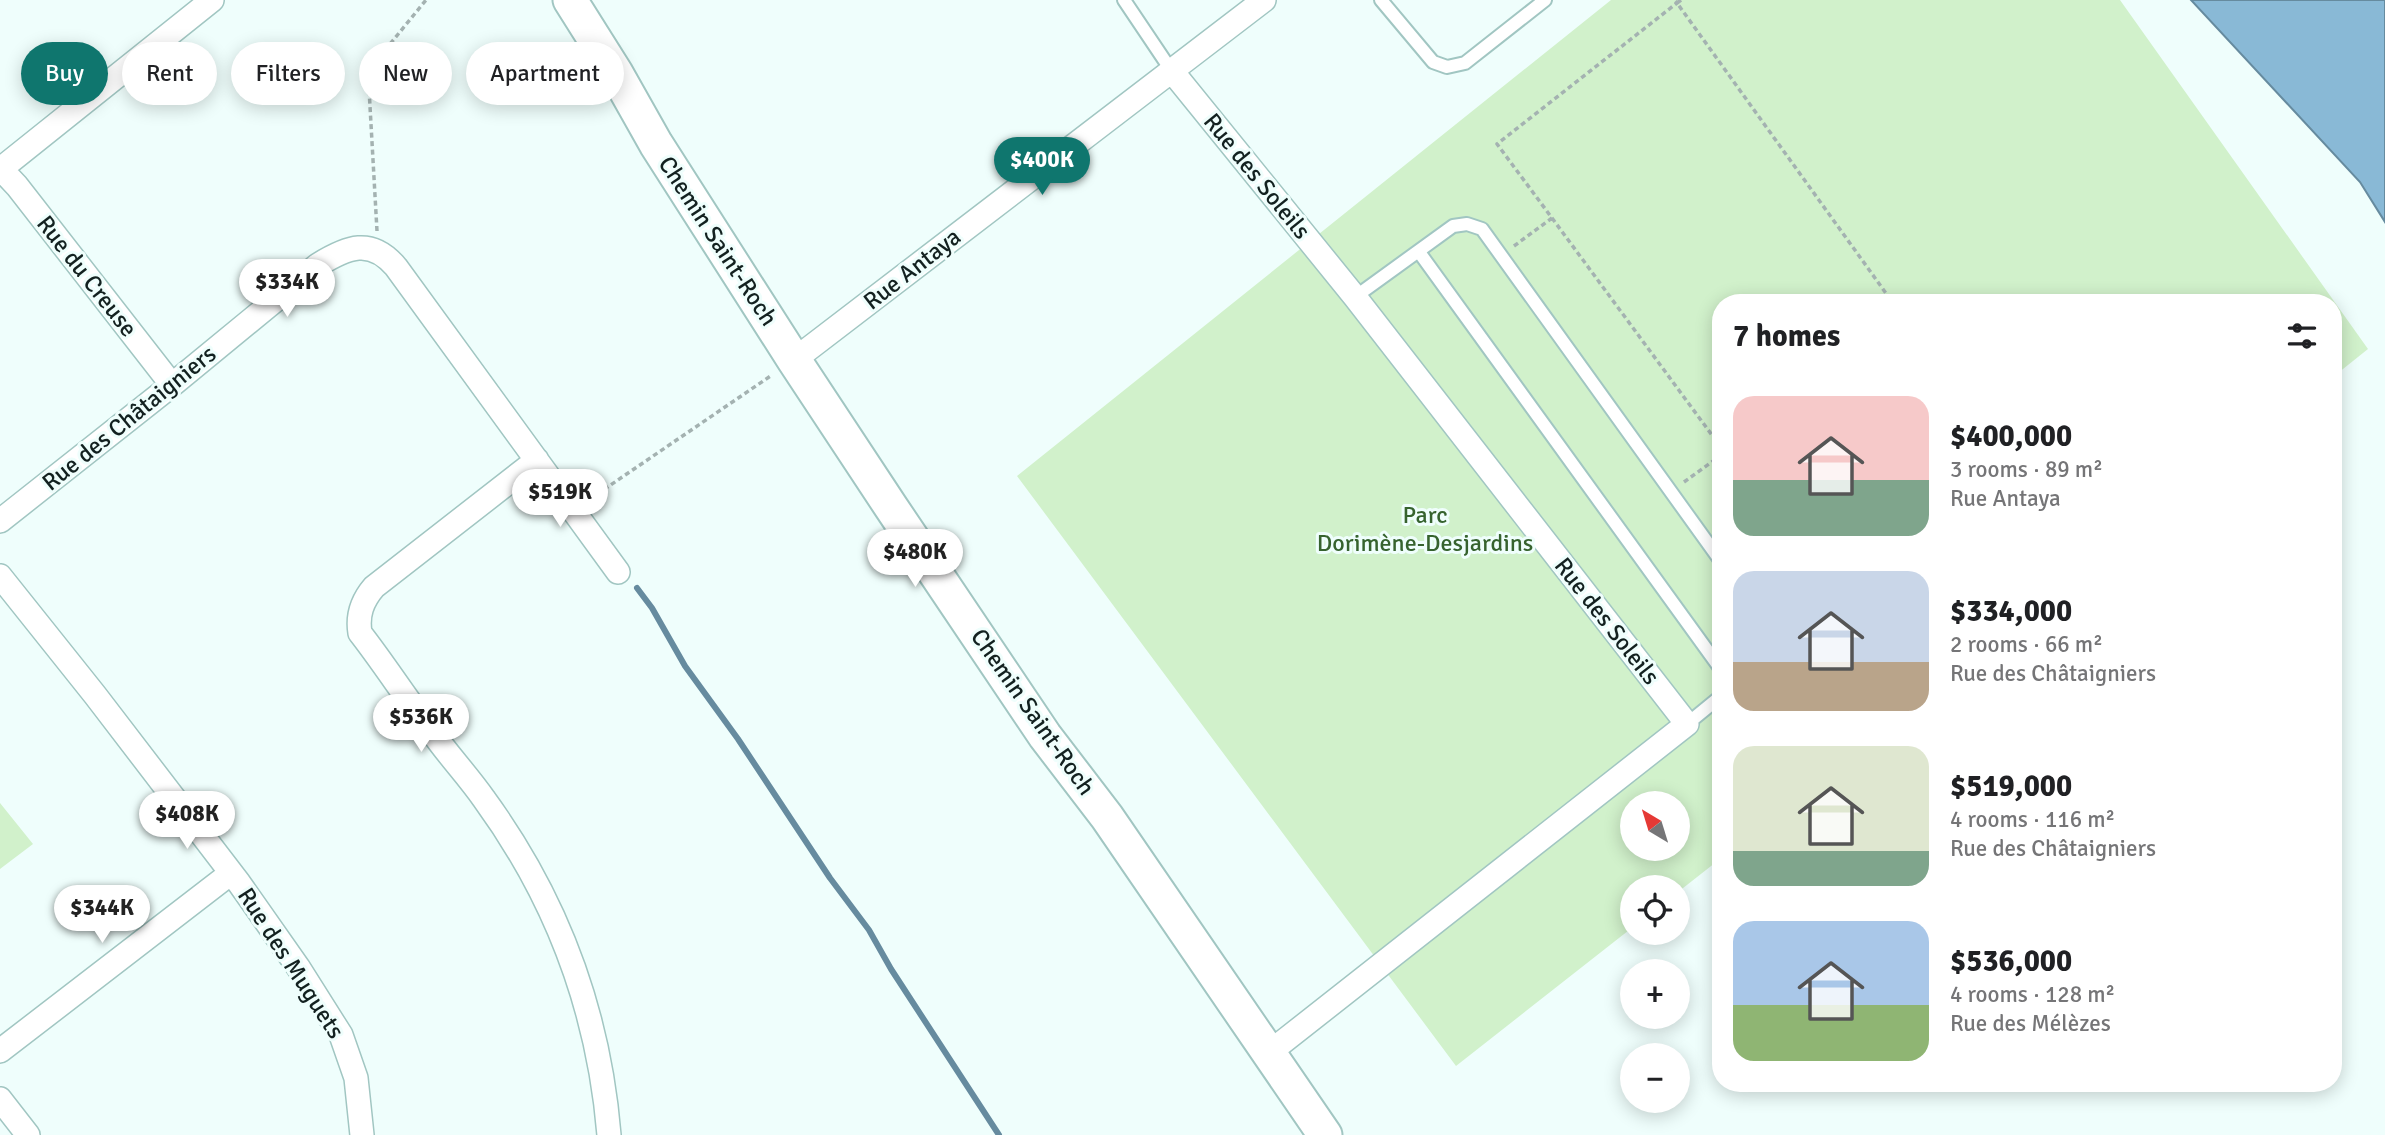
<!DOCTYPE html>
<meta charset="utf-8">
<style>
body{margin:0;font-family:Signika,sans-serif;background:#f2f2f2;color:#202124;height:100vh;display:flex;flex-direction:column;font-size:26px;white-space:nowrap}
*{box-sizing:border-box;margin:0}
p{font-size:23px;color:#757577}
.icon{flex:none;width:38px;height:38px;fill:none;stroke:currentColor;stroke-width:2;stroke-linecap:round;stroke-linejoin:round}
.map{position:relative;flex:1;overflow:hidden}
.details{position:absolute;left:1712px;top:294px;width:630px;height:798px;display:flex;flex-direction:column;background:#fff;border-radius:28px;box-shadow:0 4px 18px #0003}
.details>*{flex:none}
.guide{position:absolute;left:21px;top:42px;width:665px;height:63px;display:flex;gap:14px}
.needle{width:46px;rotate:322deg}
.fabs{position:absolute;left:1620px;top:791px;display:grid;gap:14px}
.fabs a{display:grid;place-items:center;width:70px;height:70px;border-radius:50%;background:#fff;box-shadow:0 4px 18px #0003;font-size:35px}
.price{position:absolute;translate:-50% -60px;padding:0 16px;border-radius:24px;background:#fff;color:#222;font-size:23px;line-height:46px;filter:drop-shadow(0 2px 4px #0008)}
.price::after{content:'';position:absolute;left:50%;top:42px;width:21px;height:16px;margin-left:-10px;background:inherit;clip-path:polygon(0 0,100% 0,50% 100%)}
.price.active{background:#0f766e;color:#fff}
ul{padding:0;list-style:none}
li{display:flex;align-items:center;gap:21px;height:175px;padding:0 21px}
li span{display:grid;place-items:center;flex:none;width:196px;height:140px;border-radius:21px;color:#555}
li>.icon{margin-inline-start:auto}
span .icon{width:84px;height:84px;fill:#fffc;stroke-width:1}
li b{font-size:30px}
h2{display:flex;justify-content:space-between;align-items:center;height:84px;padding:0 21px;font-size:30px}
.pill{padding:0 24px;border-radius:32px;background:#fff;box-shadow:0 4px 18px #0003;font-size:24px;line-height:63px}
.pill.active{background:#0f766e;color:#fff}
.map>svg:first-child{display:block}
.green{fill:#d1f1cb;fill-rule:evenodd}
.water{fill:#89b9d6;stroke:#668b9f;stroke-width:2}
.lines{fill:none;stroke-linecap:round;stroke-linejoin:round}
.stream{stroke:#668b9f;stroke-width:6}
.service-casing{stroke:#a1c6c2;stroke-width:16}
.minor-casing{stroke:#a1c6c2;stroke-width:26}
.secondary-casing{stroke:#a1c6c2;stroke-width:37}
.path{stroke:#a4b2b1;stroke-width:3.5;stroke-dasharray:5 3.5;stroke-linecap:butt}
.service{stroke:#fff;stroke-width:12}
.minor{stroke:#fff;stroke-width:23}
.secondary{stroke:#fff;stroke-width:33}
.labels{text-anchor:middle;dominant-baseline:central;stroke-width:6;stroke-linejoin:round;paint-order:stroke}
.street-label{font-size:24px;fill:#132120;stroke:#effefc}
.park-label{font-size:24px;fill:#36632e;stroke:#effefc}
</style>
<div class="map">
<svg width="2385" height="1135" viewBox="0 0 2385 1135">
<rect width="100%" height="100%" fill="#effefc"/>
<path class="green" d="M1611 0H2120L2368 349 2333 377V303H1720V859L1678 892V887H1633V927L1456 1066 1017 476ZM1633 803H1678V849H1633Z
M0 803 33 844 0 869Z"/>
<path class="water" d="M2191 0H2385V222L2360 182Z"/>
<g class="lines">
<path class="stream" d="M637 588 652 608 685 666 738 739 830 878 869 930 891 969 999 1135"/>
<defs>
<path id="service" d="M1124 0 1171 70
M1381 0 1433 62 1447 67 1465 63 1545 0
M1419 252 1720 668
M1355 297 1453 226 1467 224 1482 229 1720 560
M1687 724 1720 697"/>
<path id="minor" d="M1171 70 1355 297 1687 724 1270 1052
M0 168 17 186 172 385
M2 168 212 0
M794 360 1264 0
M537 460 374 587C362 601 357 615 360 633 385 665 407 700 432 732 448 755 468 776 484 799 557 899 599 1013 609 1135
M0 521 172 385 318 265C347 247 371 237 396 267L618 572
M0 576 95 695 239 883 298 967 341 1035 356 1078 362 1135
M0 1051 231 873
M0 1099 28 1135"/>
<path id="secondary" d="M570 0 616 73 656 144 794 360 891 507 1045 736 1107 817 1325 1135"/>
</defs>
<use href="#service" class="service-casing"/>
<use href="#minor" class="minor-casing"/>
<use href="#secondary" class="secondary-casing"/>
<path class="path" d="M1681 0 1677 3 1893 303
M1552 218 1720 446
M377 231 368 71 426 0
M1514 246 1552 218 1497 144 1677 3 1674 0
M1684 482 1720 456
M590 499 772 375"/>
<use href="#service" class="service"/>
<use href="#minor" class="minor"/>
<use href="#secondary" class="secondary"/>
</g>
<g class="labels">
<g class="street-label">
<text transform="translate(1257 176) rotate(51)">Rue des Soleils</text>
<text transform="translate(718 241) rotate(57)">Chemin Saint-Roch</text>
<text transform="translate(912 269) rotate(-38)">Rue Antaya</text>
<text transform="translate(87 276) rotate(52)">Rue du Creuse</text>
<text transform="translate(129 418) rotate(-39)">Rue des Châtaigniers</text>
<text transform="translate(1607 621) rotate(52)">Rue des Soleils</text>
<text transform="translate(1033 712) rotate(55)">Chemin Saint-Roch</text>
<text transform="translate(291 963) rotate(57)">Rue des Muguets</text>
</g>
<g class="park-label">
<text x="1425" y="515">Parc<tspan x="1425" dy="28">Dorimène-Desjardins</tspan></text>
</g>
</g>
</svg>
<div class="fabs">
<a><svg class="needle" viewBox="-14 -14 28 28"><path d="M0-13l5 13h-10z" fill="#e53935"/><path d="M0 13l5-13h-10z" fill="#757577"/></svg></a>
<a><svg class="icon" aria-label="locate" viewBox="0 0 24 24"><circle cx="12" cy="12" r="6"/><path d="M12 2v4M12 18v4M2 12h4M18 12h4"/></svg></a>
<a>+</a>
<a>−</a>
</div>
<b class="price active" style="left:1042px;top:197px">$400K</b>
<b class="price" style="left:287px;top:319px">$334K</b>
<b class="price" style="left:560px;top:529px">$519K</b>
<b class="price" style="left:915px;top:589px">$480K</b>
<b class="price" style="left:421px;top:754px">$536K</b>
<b class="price" style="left:187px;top:851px">$408K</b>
<b class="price" style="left:102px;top:945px">$344K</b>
<div class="guide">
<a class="pill active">Buy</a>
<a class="pill">Rent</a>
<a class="pill">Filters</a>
<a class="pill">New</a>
<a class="pill">Apartment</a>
</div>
<section class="details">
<h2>7 homes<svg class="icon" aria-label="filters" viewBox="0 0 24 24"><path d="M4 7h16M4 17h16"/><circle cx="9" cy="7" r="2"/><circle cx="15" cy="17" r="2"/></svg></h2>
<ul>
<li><span style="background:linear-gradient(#f6c9c9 60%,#7fa58c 0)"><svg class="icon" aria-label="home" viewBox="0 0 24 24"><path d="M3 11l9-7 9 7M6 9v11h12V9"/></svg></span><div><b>$400,000</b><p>3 rooms · 89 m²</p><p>Rue Antaya</p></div></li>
<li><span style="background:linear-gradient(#c9d6e8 65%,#b9a48a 0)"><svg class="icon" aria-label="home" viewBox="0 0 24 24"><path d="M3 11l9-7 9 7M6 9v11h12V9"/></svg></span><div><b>$334,000</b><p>2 rooms · 66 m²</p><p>Rue des Châtaigniers</p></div></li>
<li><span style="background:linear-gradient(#dfe7d0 75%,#7fa58c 0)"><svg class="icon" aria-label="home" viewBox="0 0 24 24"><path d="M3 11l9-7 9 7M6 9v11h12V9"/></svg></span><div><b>$519,000</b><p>4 rooms · 116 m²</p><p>Rue des Châtaigniers</p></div></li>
<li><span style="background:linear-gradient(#a9c7e8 60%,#8fb573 0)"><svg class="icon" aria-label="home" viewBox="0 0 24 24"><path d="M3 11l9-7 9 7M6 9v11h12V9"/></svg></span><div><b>$536,000</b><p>4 rooms · 128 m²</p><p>Rue des Mélèzes</p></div></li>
</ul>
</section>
</div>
